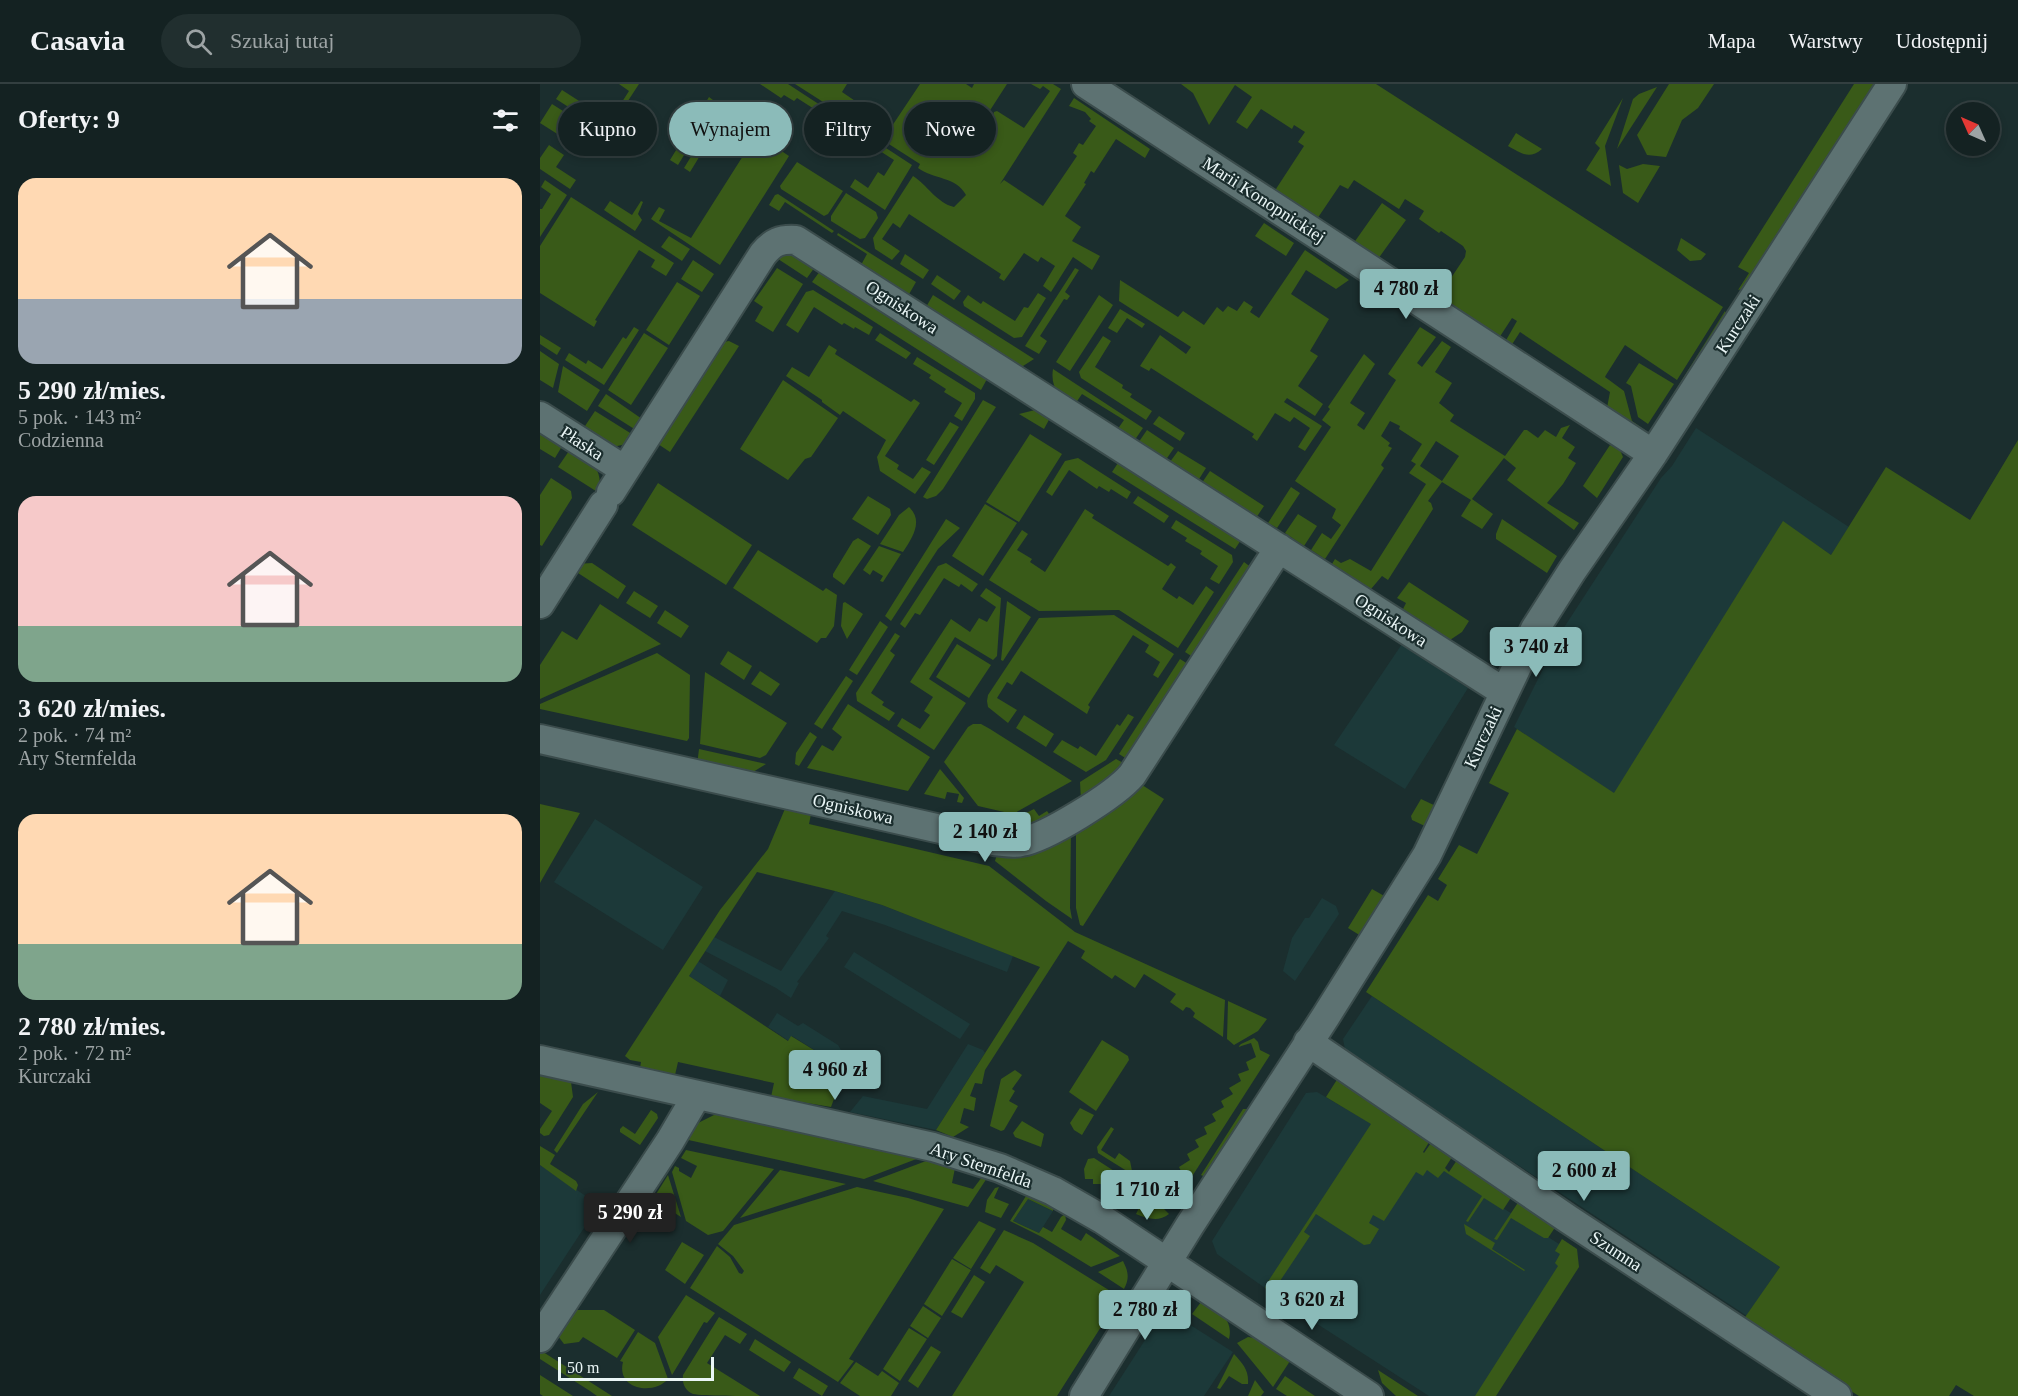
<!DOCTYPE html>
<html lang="pl">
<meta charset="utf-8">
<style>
body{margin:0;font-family:Georgia,serif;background:#212f2f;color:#f1f3f6;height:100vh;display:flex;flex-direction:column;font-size:22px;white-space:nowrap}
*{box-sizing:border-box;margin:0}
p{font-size:20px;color:#9da4a5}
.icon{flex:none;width:33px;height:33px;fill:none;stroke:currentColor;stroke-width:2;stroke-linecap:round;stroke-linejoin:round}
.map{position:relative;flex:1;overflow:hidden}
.sheet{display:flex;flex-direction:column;background:#142222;width:540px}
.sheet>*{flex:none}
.guide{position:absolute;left:18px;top:18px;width:570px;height:54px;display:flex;gap:12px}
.needle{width:39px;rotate:315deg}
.controls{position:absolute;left:1406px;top:18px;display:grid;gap:12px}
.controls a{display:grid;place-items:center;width:54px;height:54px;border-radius:50%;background:#142222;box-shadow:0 3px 9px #0003,0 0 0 2px #333f40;font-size:30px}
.scale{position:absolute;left:18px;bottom:15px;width:156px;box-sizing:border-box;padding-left:6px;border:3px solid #eaf6f6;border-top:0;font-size:16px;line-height:21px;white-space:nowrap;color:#eaf6f6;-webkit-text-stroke:4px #1b2e2e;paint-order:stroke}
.price{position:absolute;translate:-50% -51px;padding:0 14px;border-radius:6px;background:#8bbbb9;color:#111;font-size:20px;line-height:39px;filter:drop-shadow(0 2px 3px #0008)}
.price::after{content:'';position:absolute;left:50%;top:36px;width:18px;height:14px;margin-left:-9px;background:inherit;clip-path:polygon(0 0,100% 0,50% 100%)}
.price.active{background:#222;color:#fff}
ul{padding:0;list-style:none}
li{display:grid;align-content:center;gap:12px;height:318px;padding:0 18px}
li span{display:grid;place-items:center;height:186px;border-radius:18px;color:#555}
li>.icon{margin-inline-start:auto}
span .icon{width:108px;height:108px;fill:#fffc;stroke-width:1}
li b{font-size:26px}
h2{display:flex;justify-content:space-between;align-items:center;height:72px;padding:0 18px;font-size:26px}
.tag{padding:0 21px;border-radius:27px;background:#142222;box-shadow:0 3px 9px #0003,0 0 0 2px #333f40;font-size:21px;line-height:54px}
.tag.active{background:#8bbbb9;color:#111}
header{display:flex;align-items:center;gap:36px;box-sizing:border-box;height:84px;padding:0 30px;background:#142222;border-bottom:2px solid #333f40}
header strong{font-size:28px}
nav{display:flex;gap:33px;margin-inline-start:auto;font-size:21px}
.search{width:420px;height:54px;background:#212f2f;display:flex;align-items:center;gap:15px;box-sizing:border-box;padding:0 21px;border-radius:33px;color:#9da4a5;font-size:22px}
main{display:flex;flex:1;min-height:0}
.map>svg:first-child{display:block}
.built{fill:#1c3939}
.green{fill:#395a18;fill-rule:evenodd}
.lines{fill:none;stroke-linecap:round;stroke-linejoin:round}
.minor-casing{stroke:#3b4c4c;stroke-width:32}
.minor{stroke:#5d7272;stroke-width:28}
.labels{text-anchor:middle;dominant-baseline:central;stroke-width:4.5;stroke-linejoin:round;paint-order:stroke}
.street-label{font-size:18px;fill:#eaf6f6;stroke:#1b2e2e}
</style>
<header>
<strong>Casavia</strong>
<div class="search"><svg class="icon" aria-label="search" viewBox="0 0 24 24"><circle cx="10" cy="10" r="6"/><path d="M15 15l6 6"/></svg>Szukaj tutaj</div>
<nav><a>Mapa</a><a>Warstwy</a><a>Udostępnij</a></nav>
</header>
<main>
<section class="sheet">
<h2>Oferty: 9<svg class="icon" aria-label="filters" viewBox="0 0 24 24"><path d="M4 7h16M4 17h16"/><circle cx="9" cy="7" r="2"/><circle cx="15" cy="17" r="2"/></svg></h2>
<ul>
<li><span style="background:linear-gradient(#ffd9b3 65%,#9aa5b1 0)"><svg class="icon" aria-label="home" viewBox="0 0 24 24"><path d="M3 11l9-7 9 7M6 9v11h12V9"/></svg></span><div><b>5 290 zł/mies.</b><p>5 pok. · 143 m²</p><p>Codzienna</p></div></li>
<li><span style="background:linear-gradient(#f6c9c9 70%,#7fa58c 0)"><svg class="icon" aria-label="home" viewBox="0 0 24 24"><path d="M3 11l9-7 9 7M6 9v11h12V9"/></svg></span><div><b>3 620 zł/mies.</b><p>2 pok. · 74 m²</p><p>Ary Sternfelda</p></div></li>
<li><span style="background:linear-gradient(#ffd9b3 70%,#7fa58c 0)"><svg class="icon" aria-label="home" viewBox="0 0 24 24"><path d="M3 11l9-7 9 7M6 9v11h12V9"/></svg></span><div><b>2 780 zł/mies.</b><p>2 pok. · 72 m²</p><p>Kurczaki</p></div></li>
</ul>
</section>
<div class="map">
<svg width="1478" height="1312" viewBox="0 0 1478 1312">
<rect width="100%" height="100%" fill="#1b2e2e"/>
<path class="built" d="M1156 344 1309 443 1291 471 1243 438 1074 710 974 643 1023 545 1121 394 1132 382Z
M862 560 928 604 865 705 794 661Z
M55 735 163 803 123 866 14 798Z
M295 807 342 821 473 872 467 888 345 841 302 827 286 852 289 854 257 898 259 899 251 914 236 904 165 867 174 853 241 887Z
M782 814 796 822 799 830 755 897 743 887 752 854 765 834H769Z
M314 868 430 940 420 955 304 883Z
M158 877 188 896 180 912 149 892Z
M832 912 1240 1183 1207 1232 814 973 805 965 803 955Z
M237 929 258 942 263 939 298 961 301 966 294 976 289 975 252 952 249 957 228 943Z
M428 960 443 966 445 969 396 1046 310 1028 323 1012 387 1025Z
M777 1008 832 1040 725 1204 677 1170 672 1157 766 1009Z
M872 1066 1030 1167 939 1312H889L726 1207 777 1128Z
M0 1081 59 1121 0 1211Z
M488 1115 513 1127 499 1149 473 1137Z
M625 1225 693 1268 664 1312H569Z"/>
<path class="green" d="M79 0H99L84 23 80 21 89 7Z
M220 0H248L372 81 345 126 310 103 315 95 328 104 338 88 344 92 354 76 257 14 254 17 244 11 241 14Z
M255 0H307L302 8 352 42 380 0H426L432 4 434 0H467L447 31 436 24 417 54 434 66 450 44 454 28 457 27 484 44 510 7 503 2 500 5 491 0H513L521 5 460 100 464 96 503 122 537 72 533 69 539 59 543 61 556 42 549 37 551 35 545 28 529 22 534 14 610 65 605 74 576 55 554 89 551 87 544 99 546 100 525 132 541 143 532 157 560 172 552 186 533 173 511 208 503 202 515 182 501 173 498 178 484 169 464 197 459 194 461 190 369 130 360 144 353 139 342 155 360 167 352 176 335 165 333 154 373 92C387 101 397 119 414 123L426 111C416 92 394 96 378 84L380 80Z
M641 0H836L1183 223 1137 296 1085 261 1066 291 1065 293 1084 307 1092 337 1105 346 1101 352 1066 329 1070 308 980 248 971 262 965 258 977 237 972 234 959 254 897 215 925 173 926 167 923 162 901 147 899 149 879 135 884 127 865 115 859 125 814 96 808 105 800 101 777 135 734 108 764 62 758 58 765 48 754 41 752 45 721 25 707 45 696 38 712 13 695 1 669 41 653 9Z
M1129 0H1174L1158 24 1142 36 1126 73 1107 71 1097 51Z
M1314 0H1339L1205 204 1198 206 1209 189 1198 183Z
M1117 3 1077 65 1093 15 1099 10Z
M22 6 47 22 41 31 16 15Z
M169 13 177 19 162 43 154 38Z
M1083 14 1065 62 1071 102 1046 86 1060 64 1055 59Z
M12 20 64 53 61 58 47 50 38 63 0 39Z
M227 34 236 40 234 44 245 51 237 64 249 72 180 181 111 135 119 123 125 126 119 137 151 154Z
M149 45 157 50 138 81 130 76Z
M976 49 1002 65C989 76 981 69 968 62Z
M163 53 169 57 150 88 144 84Z
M9 61 24 71 16 83 36 96 30 105 0 85V74Z
M257 78 303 107 288 130 284 132 241 105 240 102Z
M1103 80 1120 82 1098 119 1083 109 1079 81 1087 85Z
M5 96 27 111 0 153V125H2L11 110 1 103Z
M306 109 336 128 338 134 325 154 320 155 291 137V132Z
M238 110 294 147 292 149 245 118 239 127 229 121 235 111Z
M31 113 134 179 126 192 111 183 115 176 99 166 55 236 57 237 54 243 0 209V162Z
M70 117 92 131 101 117 103 118 98 130 102 136 95 147 64 126Z
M842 119 866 136 838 175 813 160Z
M724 139 754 159 746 172 715 152Z
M298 149 376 198 368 212 321 181 327 170 297 151Z
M129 152 150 165 142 177 121 163Z
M1141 154 1166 170 1161 176 1150 177 1137 166Z
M765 166 809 196 796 205 766 186 751 210 789 235 770 267 778 272 758 302 783 320 775 332 747 314 744 318 782 342 765 367 758 363 770 344 754 333 750 338 735 329 717 357 712 353 714 350 611 284 609 287 600 282 620 251 646 270 651 263 579 217 580 196 638 233 643 227 664 241 677 223 683 228 688 222 697 227 704 217 713 223 710 228 719 234Z
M247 168 277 180 267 194 235 173Z
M365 170 389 186 383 195 360 180Z
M153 176 174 190 162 208 141 195Z
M237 184 263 200 233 248 215 237 223 223 214 217Z
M535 184 539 186 525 208 530 212 527 216 524 215 500 252 507 257 499 270 485 262Z
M280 187 447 295 441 306 272 198Z
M397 191 421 207 414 216 391 200Z
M137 198 160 212 129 261 106 246Z
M273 206 333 243 329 251 315 243 314 245 304 239 302 241 274 223 258 249 246 241 266 208Z
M498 209 506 214 482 253 474 254 424 222 423 218 428 211 441 220 443 217 475 237 484 223 488 224Z
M393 211 494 275 483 282H471L386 223Z
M559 211 573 221 530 287 516 278Z
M580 225 605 240 602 244 587 234 577 249 568 244Z
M1185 227 1187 232 1120 344 1107 352Z
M94 243 99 246 64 301 25 276 29 269 46 280 48 276 62 285 83 253 86 255Z
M880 243 896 253 877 279 882 283 902 257 911 263 895 288 912 299 899 319 914 331 910 337 965 372 984 346H987L998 354 1005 346 1016 353 1021 344 1030 341 1022 354 1035 363 1028 374 1036 379 1023 400 1007 419 1039 439 1034 446 967 396 976 384 964 374 932 415 953 430 942 445 921 432 931 416 902 398 888 417 891 419 893 425 848 496 842 492 831 505 792 480 795 475 801 479 810 475 831 487 886 400 869 389 876 380 871 377 882 360 859 345 860 342 850 337 841 352 850 359 848 362 852 364 841 381 844 384 785 475 771 466 782 449 791 455 801 441 792 434 796 425 755 397 791 343 782 336 790 325 788 323 824 270 835 280 810 319 825 329 817 341 824 346 856 296 848 290ZM896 357 919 372 902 397 880 382Z
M104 249 128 264 91 321 68 306Z
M340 249 371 269 366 275 335 256Z
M0 251 21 264 17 271 0 260Z
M563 252 571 257 555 283 583 301 582 304 592 310 590 313 612 327 606 336 541 294 539 288Z
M189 257 199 262 130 368 115 358 183 258Z
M289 261 297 266 295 270 371 318 374 315 380 319 345 372 359 381 357 385 373 395 382 383 391 388 375 410 340 387 337 373 346 356 303 327 300 331 282 318V316L246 292 252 283 269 293Z
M0 267 19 280 13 304 0 296Z
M377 273 435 309V315L422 337 414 332 422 319 404 308 406 305 389 294 391 291 373 280Z
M1099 279 1134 300 1108 340 1098 333 1091 302 1086 299Z
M23 282 60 306 47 327 18 308Z
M513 285 603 344 592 360 575 349 584 336 542 310 533 323C520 312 510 304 513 285Z
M243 296 298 334 271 373 265 375 248 396 200 365Z
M66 310 105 337 99 348 58 322Z
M443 316 456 323 403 405 396 412 387 415 383 413Z
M495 326 504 328 511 332 504 345 479 330Z
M55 327 95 352C75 372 62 358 41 348Z
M619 332 645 349 640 357 613 340Z
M410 338 419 343 394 381 386 376Z
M0 344 24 359 15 374 0 365Z
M607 346 634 364 623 380 596 362Z
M490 350 522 370 479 438 446 418Z
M1478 356V1312H1434L1416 1301 1409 1312H1319L1201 1239 1240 1183 826 908 888 811 898 817 907 801 898 795 919 761 937 770 969 709 949 699 977 645 1074 709 1243 437 1291 471 1346 383 1430 436Z
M1070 361 1080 366 1083 373 1057 414 1043 402Z
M31 364C49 376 64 383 59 409L18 383Z
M638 367 666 384 656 400 627 382Z
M538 374 591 408 587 415 571 405 569 408 559 402 557 405 529 386 512 412 506 408 525 377Z
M580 376 703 453 695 465 572 388Z
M670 387 724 422 714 437 659 403Z
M11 394 31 407 32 414 2 462 0 461V411Z
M118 399 212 461 186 501 92 441Z
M751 403 760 409 737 444 728 439Z
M328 412 350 425 351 431 338 451 312 435Z
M598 412 629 432 624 439 593 419Z
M445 420 477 439 443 492 412 472Z
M369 423C384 437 372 454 363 468L340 460 359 431Z
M545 425 554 431 552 434 628 482 631 479 636 483 622 505 637 515 639 512 653 521 666 502 674 508 638 564 579 526 499 527 449 496 482 446 488 450 477 466 492 475 490 478 505 488Z
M758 430 777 442 764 462 745 449Z
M406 435 420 444 398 465 351 537 345 532Z
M962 435 1017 472 1007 489 956 455V450Z
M636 436 692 471 693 478 679 500 670 495 678 482 660 470 662 467 645 457 647 454 631 444Z
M318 454 331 462 304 501 293 493V490L313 457Z
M339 462 361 470 343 498 340 497 343 492 333 486 330 491 323 486Z
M218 466 283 507 286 504 297 511 294 542 286 554H281L277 559 193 504Z
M704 478 712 484 656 575 645 568Z
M52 479 86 502 78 515 38 489 37 480Z
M406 479 438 500 432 508 421 500 419 503 404 494 380 531 375 529 365 544 360 540 398 482Z
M869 498 929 537 922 548 910 556 863 525 866 519 857 514Z
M446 504 461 514 457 572 453 576 415 553 389 595 426 619 394 666 357 642 362 634 380 645 390 631 384 627 393 613 370 598 411 535 430 548 439 534 447 538 456 523 440 512Z
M94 507 118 522 110 534 86 519Z
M467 517 491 533 463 577 461 576Z
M305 518 323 530 307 555 301 542 303 519Z
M60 520 121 560 0 615V581L22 547 37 556Z
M125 526 149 542 141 554 117 539Z
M574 531 634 570 618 594 613 591 620 578 605 568 609 561 593 551 548 621 550 623 547 630 481 587 472 601 467 598 457 614 477 626 468 639 448 623 447 617 448 611 499 534Z
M340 537 348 543 317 591 309 586Z
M355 549 360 552 350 567 355 571 331 609 344 618 342 621 355 629 349 637 317 617 316 609Z
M417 560 451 581 429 614 396 593Z
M188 567 212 582 204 596 180 580Z
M117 569 150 591 149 654 147 657 0 625V620Z
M640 575 651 582 590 677 579 670Z
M220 587 240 600 231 612 211 600Z
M165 588 247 639 226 671 220 674 160 660Z
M306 592 313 597 282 645 274 640Z
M308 620 390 673 368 707 267 684 282 661 293 667 302 653 292 645Z
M588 630 594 633 566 676 546 688 513 668 522 656 538 665 540 662 556 672 577 640 580 642Z
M484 631 514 650 506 663 476 644Z
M433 640H441L450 645 532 697 473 730 438 722 404 678 428 643Z
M270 648 277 653 259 682 255 680 256 669Z
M159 665 226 680 213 688 157 681Z
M576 675 587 681 541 717 540 698Z
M400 685 424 714 422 719 417 718 419 710 407 708 405 715 384 710Z
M599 699 624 715 543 842 540 841 536 824V742Z
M881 715 898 723 887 743 872 736 871 732Z
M0 720 40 729 0 799Z
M247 720 272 725 269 740 449 782 535 848 685 916 683 953 653 933 655 929 650 924 646 923 643 927 630 918 636 910 604 890 595 904 575 891 572 895 541 874 545 867 528 857 445 986 442 1000 435 999 430 1012 436 1014 434 1027 424 1024 420 1039 429 1043 413 1053 396 1046 500 883 342 821 295 807 217 788 149 892 248 957 251 952 305 985 291 1023 231 1013 234 999 138 978 135 991 100 984 101 978 90 976 85 972 180 826 228 765Z
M494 725 499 732 507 727 512 734 498 743 460 749 463 733 474 735Z
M531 745 530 824 532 835 506 817 455 777 458 767Z
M832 805 846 813 821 852 808 844Z
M688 917 727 935 718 947 694 961 687 955Z
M714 954 718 958 720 966 730 971 633 1122 619 1111 634 1102 630 1095 642 1089 639 1083 650 1076 647 1070 659 1063 655 1056 667 1050 664 1043 676 1037 672 1030 684 1023 681 1017 693 1010 689 1004 701 997 698 990 709 986 706 978 716 973 711 959 698 963 701 960Z
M562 956 588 972 589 976 556 1027 529 1008Z
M475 986 482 991 472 1005 475 1007 469 1017 478 1022 464 1046 461 1047 450 1042 461 995Z
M0 991 31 998 33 1013 9 1051 4 1052 0 1049V1045L12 1027 0 1019Z
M798 994 891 1055 883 1068 884 1069 893 1056 914 1070 905 1084 909 1088 919 1073 974 1109 963 1126 944 1114 928 1138 926 1137 942 1112 904 1087 898 1094 887 1086 883 1092 876 1088 844 1137 833 1131 829 1139 839 1145 830 1160 824 1161 776 1130 764 1148 770 1152 732 1209 725 1204 729 1196 831 1040 786 1013Z
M58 1008 17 1069 14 1066 43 1020Z
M540 1024 554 1031 542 1051 534 1046 530 1039Z
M703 1025H710L665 1093 661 1091Z
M111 1026 117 1030 118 1034 100 1061 80 1048V1045L83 1042 95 1050Z
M176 1030 379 1074 324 1095 144 1055 156 1040Z
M482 1037 504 1050 501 1063 475 1053 473 1049Z
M571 1043 574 1045 561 1066 575 1075 579 1069 590 1077 592 1087 590 1089 558 1069 557 1063Z
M0 1062 15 1071 10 1080 36 1097 38 1101 36 1107 0 1081Z
M146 1066 234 1085 183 1147 168 1151 146 1137 132 1088 135 1082 139 1084V1087L151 1094 157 1082 141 1074Z
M554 1074 585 1094 589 1102 578 1116 566 1122 562 1119 561 1100H553V1095H545L544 1085 548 1075Z
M386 1077 415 1084 412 1099 433 1105 442 1093 447 1094 428 1123 333 1097Z
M240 1086 306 1100 200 1134Z
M128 1091 141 1133 113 1115Z
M317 1103 368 1114 404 1125 309 1275 314 1277 298 1298 150 1204 177 1162 190 1173 199 1189 202 1190 204 1187 193 1172 178 1160 194 1141Z
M459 1103 454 1114 469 1120 461 1134 445 1128 447 1116 455 1104Z
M486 1112 513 1124V1127L488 1115 473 1137 499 1149 503 1143 512 1148 521 1133 525 1130 526 1136 521 1145 541 1157 546 1149 580 1172 551 1183 502 1153 470 1137Z
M613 1114 629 1130C619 1138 608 1135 596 1130L599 1124Z
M979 1117 1018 1139 1008 1154H1004L971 1134 957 1156 954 1155Z
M439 1137 456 1145 431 1185 413 1174Z
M924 1140 955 1159 952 1165 985 1186 984 1187 926 1150Z
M464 1146 493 1159 580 1213 517 1312H412L484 1198 456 1181 450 1190 440 1184Z
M1022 1155 1037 1165 1039 1183 956 1312H935L1018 1182 1015 1179 1020 1170 1015 1167Z
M142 1158 164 1171 145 1200 125 1186Z
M412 1175 431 1186 402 1232 384 1220Z
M583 1177C588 1187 590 1194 584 1205L558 1188Z
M434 1191 445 1198 422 1234 411 1228Z
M146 1211 175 1229 167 1239 164 1238 132 1291 118 1253Z
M661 1218C677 1228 694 1233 689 1255L652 1230Z
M383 1222 401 1234 388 1254 370 1242Z
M30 1226H64L95 1246 77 1274 43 1253 39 1258 24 1260 18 1252 20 1243Z
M179 1233 207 1250 200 1260 185 1251 167 1279 220 1312C206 1312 163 1312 153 1310 145 1306 142 1300 143 1291Z
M369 1244 387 1255 360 1297 343 1285Z
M98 1248 115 1259 128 1295C113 1312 76 1305 83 1278L80 1277Z
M708 1253 715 1254 750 1277 733 1303 697 1259Z
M215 1255 251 1278 244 1288 209 1266Z
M391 1262 401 1268 378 1304 368 1297Z
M0 1266 72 1312H57L50 1307 0 1275Z
M694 1270C703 1280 709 1286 708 1300H702L689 1292 680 1305 677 1304Z
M316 1278 338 1292 342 1287 359 1299 351 1312H320L300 1299Z
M259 1284 288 1302 282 1312 253 1294Z
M838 1286 878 1312H856L842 1299Z
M0 1291 33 1312H3L0 1310Z
M745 1292 775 1312H747L736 1305Z
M715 1296 724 1308 721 1312H708Z"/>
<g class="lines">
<defs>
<path id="minor" d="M546 0 1113 370
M0 332 85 386
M71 408 223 170C233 158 240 155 256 156L964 608
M0 520 63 421
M0 655 454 757C463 758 472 760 481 758 506 754 575 711 592 691L739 464
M768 958 1028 1135 1297 1312
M0 976 393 1063 460 1084 513 1107 562 1135 829 1312
M0 1254 130 1057 157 1011
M544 1312 650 1141 786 932 887 771 995 545 1032 487 1113 370 1352 0"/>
</defs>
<use href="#minor" class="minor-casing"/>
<use href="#minor" class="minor"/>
</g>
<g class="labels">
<g class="street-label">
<text transform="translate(724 116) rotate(33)">Marii Konopnickiej</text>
<text transform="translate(362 223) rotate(33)">Ogniskowa</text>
<text transform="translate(1198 240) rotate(-57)">Kurczaki</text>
<text transform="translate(42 359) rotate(33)">Płaska</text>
<text transform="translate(851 536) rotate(33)">Ogniskowa</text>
<text transform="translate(943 653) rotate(-65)">Kurczaki</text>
<text transform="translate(313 725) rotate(13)">Ogniskowa</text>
<text transform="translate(441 1081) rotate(19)">Ary Sternfelda</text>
<text transform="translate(1076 1167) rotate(33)">Szumna</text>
</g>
</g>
</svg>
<div class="controls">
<a><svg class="needle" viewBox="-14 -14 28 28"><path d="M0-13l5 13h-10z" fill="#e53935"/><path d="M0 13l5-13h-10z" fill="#9da4a5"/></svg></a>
</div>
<div class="scale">50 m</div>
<b class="price" style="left:866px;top:236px">4 780 zł</b>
<b class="price" style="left:996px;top:594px">3 740 zł</b>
<b class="price" style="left:445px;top:779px">2 140 zł</b>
<b class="price" style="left:295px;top:1017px">4 960 zł</b>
<b class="price" style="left:1044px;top:1118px">2 600 zł</b>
<b class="price" style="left:607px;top:1137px">1 710 zł</b>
<b class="price active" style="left:90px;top:1160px">5 290 zł</b>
<b class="price" style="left:772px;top:1247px">3 620 zł</b>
<b class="price" style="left:605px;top:1257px">2 780 zł</b>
<div class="guide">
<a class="tag">Kupno</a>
<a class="tag active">Wynajem</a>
<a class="tag">Filtry</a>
<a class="tag">Nowe</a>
</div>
</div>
</main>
